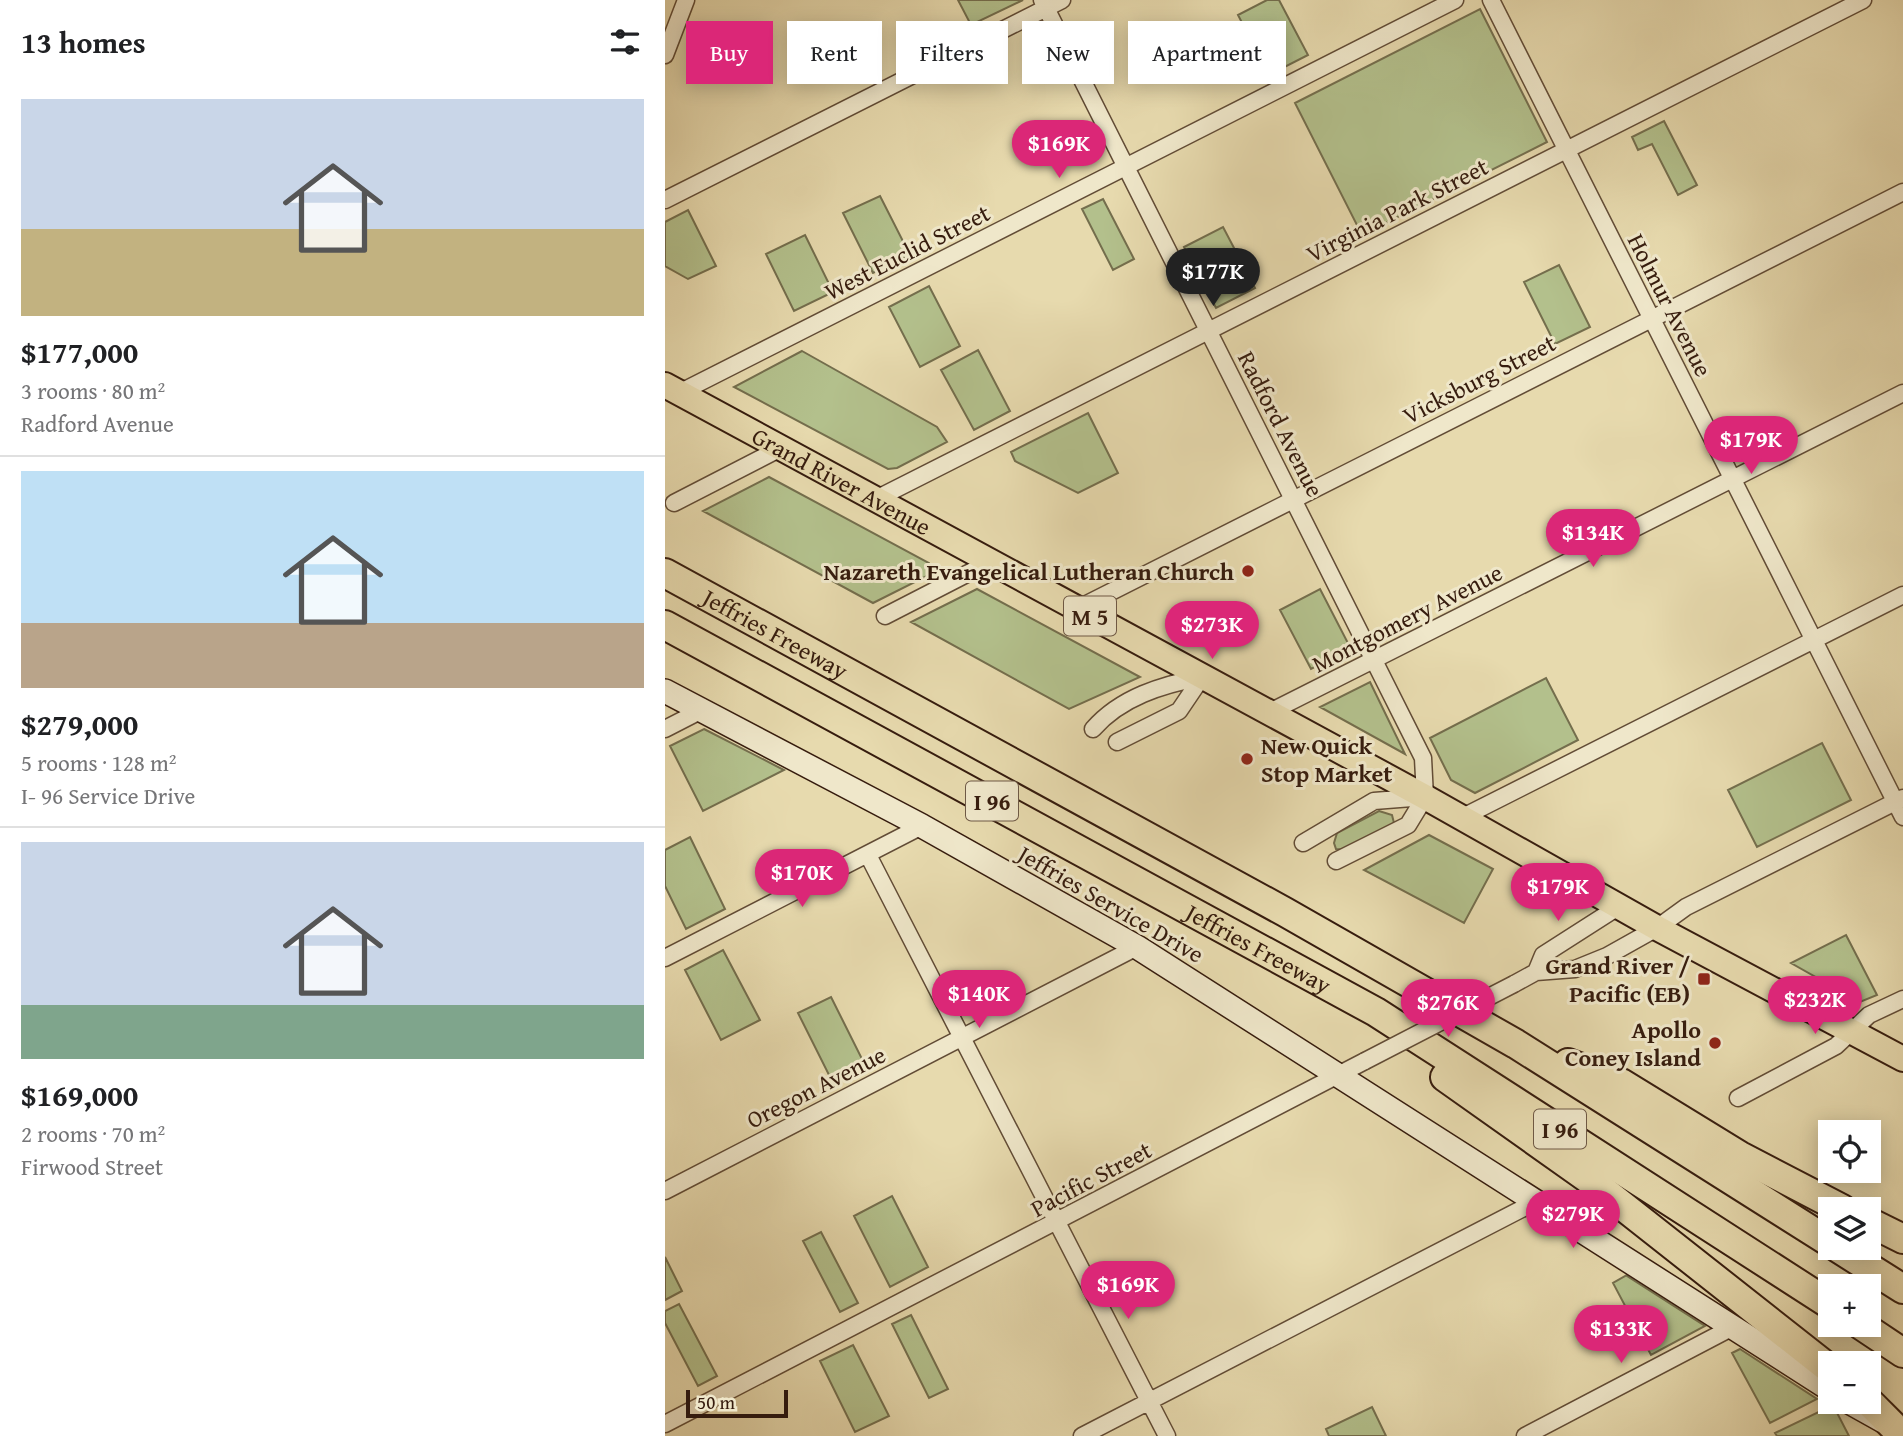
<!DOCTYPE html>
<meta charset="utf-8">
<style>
body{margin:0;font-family:"Gentium Book Plus",serif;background:#f6f6f6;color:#202124;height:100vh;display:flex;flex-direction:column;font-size:26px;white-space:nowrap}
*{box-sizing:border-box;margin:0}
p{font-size:23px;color:#757577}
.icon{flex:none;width:38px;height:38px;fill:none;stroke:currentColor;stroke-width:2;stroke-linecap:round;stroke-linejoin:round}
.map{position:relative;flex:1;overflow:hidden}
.sheet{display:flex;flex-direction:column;background:#fff;width:665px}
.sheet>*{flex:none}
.hud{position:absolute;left:21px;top:21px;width:665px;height:63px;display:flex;gap:14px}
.buttons{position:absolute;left:1153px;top:1120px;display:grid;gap:14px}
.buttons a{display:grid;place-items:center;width:63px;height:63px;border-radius:0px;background:#fff;box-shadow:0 4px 18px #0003;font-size:35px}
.scale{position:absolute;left:21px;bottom:18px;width:102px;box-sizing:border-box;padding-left:7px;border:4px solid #361c0e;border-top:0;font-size:19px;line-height:24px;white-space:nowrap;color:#361c0e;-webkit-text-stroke:5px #efe7ca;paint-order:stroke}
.price{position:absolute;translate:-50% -60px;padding:0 16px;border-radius:24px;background:#db2777;color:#fff;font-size:23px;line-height:46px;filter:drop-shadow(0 2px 4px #0008)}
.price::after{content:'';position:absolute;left:50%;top:42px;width:21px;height:16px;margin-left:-10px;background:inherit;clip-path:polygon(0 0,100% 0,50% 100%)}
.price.selected{background:#222;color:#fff}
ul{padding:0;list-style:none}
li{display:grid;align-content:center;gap:14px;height:371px;padding:0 21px}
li+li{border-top:2px solid #e0e0e0}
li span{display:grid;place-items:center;height:217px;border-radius:0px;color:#555}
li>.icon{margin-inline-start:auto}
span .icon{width:126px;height:126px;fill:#fffc;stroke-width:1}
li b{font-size:30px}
h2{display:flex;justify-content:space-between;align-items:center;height:84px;padding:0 21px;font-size:30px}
.chip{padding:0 24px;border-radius:0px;background:#fff;box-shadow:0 4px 18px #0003;font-size:24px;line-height:63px}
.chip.selected{background:#db2777;color:#fff}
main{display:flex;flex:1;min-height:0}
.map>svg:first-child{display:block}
.green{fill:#b3c08c;stroke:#746e4d;stroke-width:2}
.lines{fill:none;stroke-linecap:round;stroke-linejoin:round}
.street-casing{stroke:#624c36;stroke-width:19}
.secondary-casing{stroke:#361c0e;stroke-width:26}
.primary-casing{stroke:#361c0e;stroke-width:28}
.highway-casing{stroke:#361c0e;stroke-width:32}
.street{stroke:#efe7ca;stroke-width:16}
.secondary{stroke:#efe7ca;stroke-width:23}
.primary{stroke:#e7daae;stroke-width:24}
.highway{stroke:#e7daae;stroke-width:28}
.street-bridge-casing{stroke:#624c36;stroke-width:19;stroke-linecap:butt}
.street-bridge{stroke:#efe7ca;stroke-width:16}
.poi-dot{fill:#8f2418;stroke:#efe7ca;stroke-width:2.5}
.labels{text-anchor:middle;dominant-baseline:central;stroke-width:6;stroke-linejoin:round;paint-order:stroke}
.shield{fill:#efe7ca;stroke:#6e5946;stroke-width:2}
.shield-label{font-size:23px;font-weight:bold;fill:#361c0e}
.street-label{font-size:24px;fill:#361c0e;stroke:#efe7ca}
.poi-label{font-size:24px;font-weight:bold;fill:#361c0e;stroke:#efe7ca;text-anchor:end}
</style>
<main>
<section class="sheet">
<h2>13 homes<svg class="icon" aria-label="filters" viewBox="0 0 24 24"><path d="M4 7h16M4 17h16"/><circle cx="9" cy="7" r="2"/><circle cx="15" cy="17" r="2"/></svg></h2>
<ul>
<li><span style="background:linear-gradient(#c9d6e8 60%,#c2b280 0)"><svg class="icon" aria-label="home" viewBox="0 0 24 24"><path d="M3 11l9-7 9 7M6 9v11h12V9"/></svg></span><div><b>$177,000</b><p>3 rooms · 80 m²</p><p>Radford Avenue</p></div></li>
<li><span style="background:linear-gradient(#bfe0f5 70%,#b9a48a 0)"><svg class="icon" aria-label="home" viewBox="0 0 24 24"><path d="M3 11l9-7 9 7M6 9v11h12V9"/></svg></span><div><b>$279,000</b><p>5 rooms · 128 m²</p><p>I- 96 Service Drive</p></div></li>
<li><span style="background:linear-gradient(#c9d6e8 75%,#7fa58c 0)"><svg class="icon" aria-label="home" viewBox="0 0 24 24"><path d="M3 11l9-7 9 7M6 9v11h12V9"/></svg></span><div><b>$169,000</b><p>2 rooms · 70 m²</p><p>Firwood Street</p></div></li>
</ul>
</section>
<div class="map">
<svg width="1238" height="1436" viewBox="0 0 1238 1436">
<rect width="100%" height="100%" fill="#e7daae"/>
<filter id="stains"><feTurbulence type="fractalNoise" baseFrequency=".00286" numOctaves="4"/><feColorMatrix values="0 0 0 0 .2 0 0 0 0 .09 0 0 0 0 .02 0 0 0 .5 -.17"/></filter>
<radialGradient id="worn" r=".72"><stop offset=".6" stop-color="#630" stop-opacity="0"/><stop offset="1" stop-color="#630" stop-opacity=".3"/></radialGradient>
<path class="green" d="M293 0H358L306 25Z
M602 0H614L643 55 604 75 573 15Z
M815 9 882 142 697 235 630 103Z
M999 121 1032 185 1013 195 987 144 973 150 967 137Z
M215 196 245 255 208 273 178 213Z
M438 199 469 259 448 270 417 209Z
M23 210 51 266 23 279 0 266V222Z
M558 227 590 288 551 308 519 247Z
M140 235 168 292 129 311 101 254Z
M894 265 925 327 890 344 859 282Z
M264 286 295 346 255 367 224 307Z
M313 350 345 411 309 430 276 370Z
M137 351 272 427 282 442 232 468 223 469 69 387Z
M423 413 453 473 413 493 350 461 346 452Z
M104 477 264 563V575L208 603 38 511Z
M312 589 475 677 404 709 246 622Z
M655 589 686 649 646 669 615 610Z
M881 678 913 740 810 793 786 780 765 738Z
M705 682 740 754 655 707Z
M39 729 119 770 38 811 5 746Z
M1157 743 1186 800 1092 847 1063 790Z
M714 811 727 815 729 823 682 850 671 849 669 843 672 833Z
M764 835 828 869 799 923 699 870Z
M25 837 60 909 21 929 0 886V850Z
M1181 935 1212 995 1195 1002 1126 963Z
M58 950 95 1020 56 1040 20 970Z
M166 997 202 1069 169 1085 133 1013Z
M227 1196 263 1267 225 1287 189 1216Z
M156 1232 193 1303 175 1312 138 1241Z
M0 1257 17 1291 0 1300Z
M962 1275V1276L1040 1326 986 1355 948 1283Z
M14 1304 52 1376 33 1386 0 1323V1311Z
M246 1315 283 1389 264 1398 227 1324Z
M188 1345 224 1416 190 1432 155 1361Z
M1075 1349 1152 1399 1105 1423 1067 1353Z
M1168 1405 1184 1436H1112L1110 1433Z
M707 1407 721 1436H664L661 1429Z"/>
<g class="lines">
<defs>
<path id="street" d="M377 0 758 758 760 797
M826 0 1238 817
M0 55 21 0
M0 200 397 0
M14 393 790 0
M211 499 1198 0
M9 503 116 448
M412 609 1238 192
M220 616 325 562
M603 713 1238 393
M0 729 37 710
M428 729C456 697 497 685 537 677L514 711 452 742
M796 818 1238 595
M638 843 709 801 760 797 743 825 671 861
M203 855 502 1436
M0 958 257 826
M871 972 878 955 953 907
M849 984 871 972 910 969 942 956 992 928 1021 907 1238 798
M1073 1098 1171 1046 1204 1015 1238 999
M0 1191 472 947
M0 1424 700 1061
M417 1436 872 1201
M860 1436 1068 1327"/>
<path id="secondary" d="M0 691 257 826 472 947 1166 1390
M1184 1402 1218 1421"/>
<g id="primary">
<path id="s1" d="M0 385 760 797 992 928 1238 1059"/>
</g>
<g id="highway">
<path id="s2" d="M0 573 620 912 851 1044 1166 1243"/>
<path id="s3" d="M0 625 711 1012 1166 1305"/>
<path d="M903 1063 956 1083 1075 1156 1177 1209"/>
<path d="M780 1077 921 1177 1166 1370"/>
<path d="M1204 1222 1238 1239"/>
<path d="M1173 1248 1238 1289"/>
<path d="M1196 1325 1238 1353"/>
<path d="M1204 1402 1231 1429"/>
</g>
</defs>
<use href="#street" class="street-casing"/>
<use href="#secondary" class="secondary-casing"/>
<use href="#primary" class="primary-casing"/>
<use href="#highway" class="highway-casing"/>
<use href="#street" class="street"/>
<use href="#secondary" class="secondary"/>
<use href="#primary" class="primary"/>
<use href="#highway" class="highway"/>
<defs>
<path id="street-bridge" d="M700 1061 849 984"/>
</defs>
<use href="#street-bridge" class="street-bridge-casing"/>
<use href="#street-bridge" class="street-bridge"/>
</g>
<g class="poi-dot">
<circle cx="583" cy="571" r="7"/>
<circle cx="582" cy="759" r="7"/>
<rect x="1032" y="972" width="14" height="14" rx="3.5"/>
<circle cx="1050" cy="1043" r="7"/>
</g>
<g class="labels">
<g class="shield">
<rect x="399" y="596.5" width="52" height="39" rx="5"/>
<rect x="301" y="781.5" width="52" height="39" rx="5"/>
<rect x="869" y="1109.5" width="52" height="39" rx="5"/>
</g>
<g class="shield-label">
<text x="425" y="616">M 5</text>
<text x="327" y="801">I 96</text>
<text x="895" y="1129">I 96</text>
</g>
<g class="street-label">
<text transform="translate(732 210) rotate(-27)">Virginia Park Street</text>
<text transform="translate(242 252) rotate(-27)">West Euclid Street</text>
<text transform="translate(1005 305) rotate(63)">Holmur Avenue</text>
<text transform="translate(814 379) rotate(-27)">Vicksburg Street</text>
<text transform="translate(616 424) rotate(63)">Radford Avenue</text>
<text stroke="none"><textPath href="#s1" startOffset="201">Grand River Avenue</textPath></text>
<text transform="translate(742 618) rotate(-27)">Montgomery Avenue</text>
<text stroke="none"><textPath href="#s2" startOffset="126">Jeffries Freeway</textPath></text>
<text transform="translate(446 904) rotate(30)">Jeffries Service Drive</text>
<text stroke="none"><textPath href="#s3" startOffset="676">Jeffries Freeway</textPath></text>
<text transform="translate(151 1087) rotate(-27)">Oregon Avenue</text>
<text transform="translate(426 1179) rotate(-28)">Pacific Street</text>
</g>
<g class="poi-label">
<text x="569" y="571">Nazareth Evangelical Lutheran Church</text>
<text x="596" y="745" text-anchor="start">New Quick<tspan x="596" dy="28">Stop Market</tspan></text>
<text x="1025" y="965">Grand River /<tspan x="1025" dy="28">Pacific (EB)</tspan></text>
<text x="1036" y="1029">Apollo<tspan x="1036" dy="28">Coney Island</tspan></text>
</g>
</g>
<rect width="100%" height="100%" filter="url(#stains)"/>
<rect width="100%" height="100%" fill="url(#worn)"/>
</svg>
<div class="buttons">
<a><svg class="icon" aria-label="locate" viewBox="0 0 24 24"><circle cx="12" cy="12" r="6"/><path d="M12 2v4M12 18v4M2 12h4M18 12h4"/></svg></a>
<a><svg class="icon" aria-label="layers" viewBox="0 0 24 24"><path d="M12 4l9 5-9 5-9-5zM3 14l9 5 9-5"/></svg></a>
<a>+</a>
<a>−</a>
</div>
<div class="scale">50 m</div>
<b class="price" style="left:394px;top:180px">$169K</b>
<b class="price selected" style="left:548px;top:308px">$177K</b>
<b class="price" style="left:1086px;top:476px">$179K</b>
<b class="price" style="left:928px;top:569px">$134K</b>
<b class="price" style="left:547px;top:661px">$273K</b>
<b class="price" style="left:137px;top:909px">$170K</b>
<b class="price" style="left:893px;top:923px">$179K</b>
<b class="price" style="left:314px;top:1030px">$140K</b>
<b class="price" style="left:1150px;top:1036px">$232K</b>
<b class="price" style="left:783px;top:1039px">$276K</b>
<b class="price" style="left:908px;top:1250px">$279K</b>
<b class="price" style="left:463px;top:1321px">$169K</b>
<b class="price" style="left:956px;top:1365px">$133K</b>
<div class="hud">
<a class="chip selected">Buy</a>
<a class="chip">Rent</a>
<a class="chip">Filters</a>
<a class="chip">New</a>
<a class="chip">Apartment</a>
</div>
</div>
</main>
